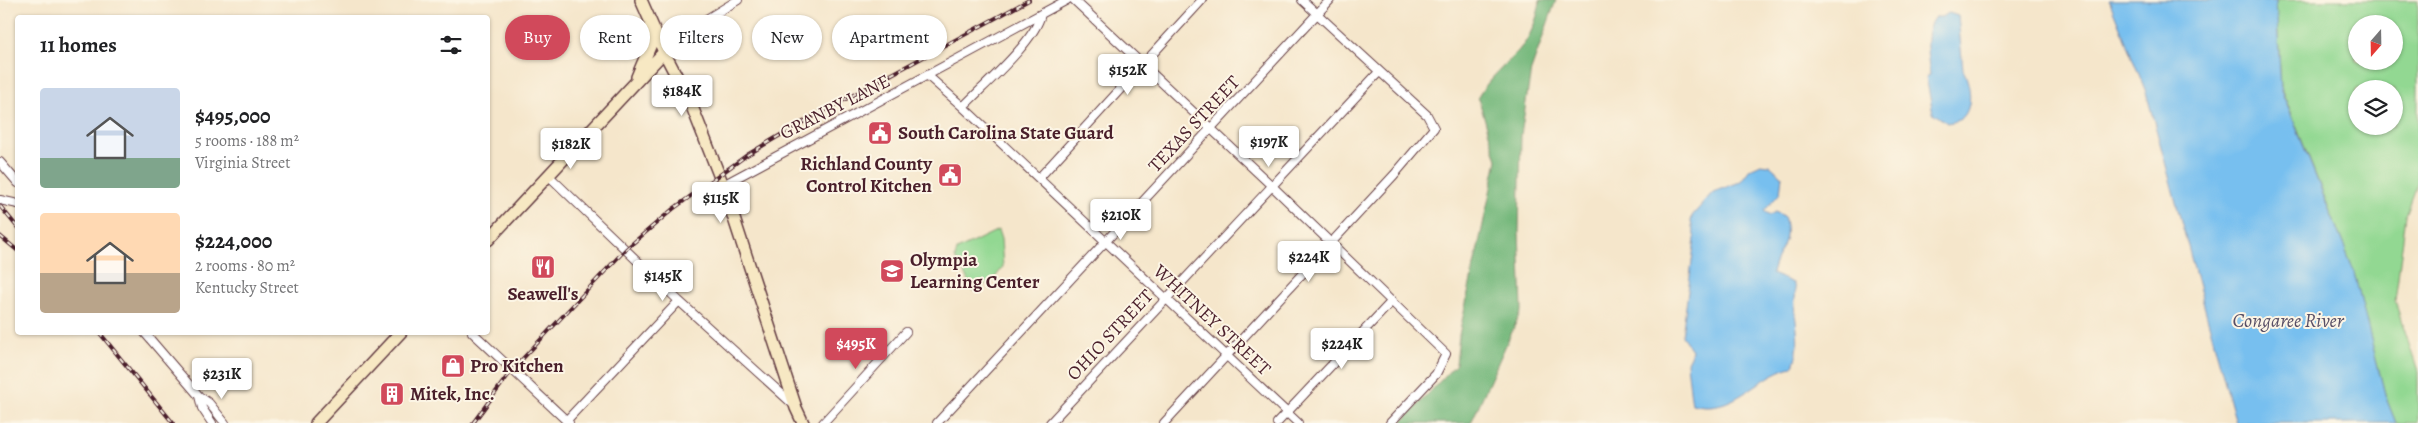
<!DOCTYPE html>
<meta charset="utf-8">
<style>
body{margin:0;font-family:Alegreya,serif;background:#f2f2f2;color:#202124;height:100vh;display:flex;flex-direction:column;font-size:19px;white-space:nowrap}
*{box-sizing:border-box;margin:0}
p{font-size:16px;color:#757577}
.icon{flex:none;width:28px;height:28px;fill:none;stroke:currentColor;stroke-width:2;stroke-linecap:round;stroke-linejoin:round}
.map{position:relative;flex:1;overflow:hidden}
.side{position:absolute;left:15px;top:15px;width:475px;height:320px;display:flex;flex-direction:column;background:#fff;border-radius:5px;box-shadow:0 1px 4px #0004}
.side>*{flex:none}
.hud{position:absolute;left:505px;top:15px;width:475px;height:45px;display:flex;gap:10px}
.needle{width:32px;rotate:200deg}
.fabs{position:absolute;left:2348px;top:15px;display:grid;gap:10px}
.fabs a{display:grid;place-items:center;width:55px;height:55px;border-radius:50%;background:#fff;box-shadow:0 1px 4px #0004;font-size:25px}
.price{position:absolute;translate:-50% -42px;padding:0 11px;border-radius:5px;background:#fff;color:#222;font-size:16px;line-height:32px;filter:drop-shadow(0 1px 2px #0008)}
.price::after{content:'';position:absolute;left:50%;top:30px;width:15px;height:11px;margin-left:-8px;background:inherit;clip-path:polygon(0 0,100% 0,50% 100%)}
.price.on{background:#d1495b;color:#fff}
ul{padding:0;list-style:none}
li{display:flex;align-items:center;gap:15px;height:125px;padding:0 25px}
li span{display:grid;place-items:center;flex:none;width:140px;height:100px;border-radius:5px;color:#555}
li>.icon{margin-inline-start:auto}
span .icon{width:60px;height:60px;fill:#fffc;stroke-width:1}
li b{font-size:21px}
h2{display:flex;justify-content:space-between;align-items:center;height:60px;padding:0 25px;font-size:21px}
.chip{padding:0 18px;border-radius:22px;background:#fff;box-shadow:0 1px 4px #0004;font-size:18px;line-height:45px}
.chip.on{background:#d1495b;color:#fff}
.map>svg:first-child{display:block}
.green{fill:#92d892;stroke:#6e7c5e;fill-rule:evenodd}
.forest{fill:#75b87c;stroke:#606c54}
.water{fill:#77bfef;stroke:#606f8d}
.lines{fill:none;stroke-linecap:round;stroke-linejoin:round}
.street-casing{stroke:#643d43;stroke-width:10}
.secondary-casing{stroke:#643d43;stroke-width:14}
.street{stroke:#fff;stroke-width:8}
.secondary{stroke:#f7e8c3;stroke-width:11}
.rail-casing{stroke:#4a1f2b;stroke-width:4}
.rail{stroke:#fcf5e5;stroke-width:2;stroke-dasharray:5.5;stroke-linecap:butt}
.labels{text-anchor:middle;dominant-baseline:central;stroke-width:4;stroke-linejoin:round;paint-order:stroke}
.street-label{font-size:19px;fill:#4a1f2b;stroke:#fcf5e5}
.poi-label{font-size:19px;font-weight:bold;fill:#4a1f2b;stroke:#fcf5e5;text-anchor:start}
.water-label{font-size:20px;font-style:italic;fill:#584f66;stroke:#fcf5e5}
</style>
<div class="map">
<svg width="2418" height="423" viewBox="0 0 2418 423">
<rect width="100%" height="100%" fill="#fcf5e5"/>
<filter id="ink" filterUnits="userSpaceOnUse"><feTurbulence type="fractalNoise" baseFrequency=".02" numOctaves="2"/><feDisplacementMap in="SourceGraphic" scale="10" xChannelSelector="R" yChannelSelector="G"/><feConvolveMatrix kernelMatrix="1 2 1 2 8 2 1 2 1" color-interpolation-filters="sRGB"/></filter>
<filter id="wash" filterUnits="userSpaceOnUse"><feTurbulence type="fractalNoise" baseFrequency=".0096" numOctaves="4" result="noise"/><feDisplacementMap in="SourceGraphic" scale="20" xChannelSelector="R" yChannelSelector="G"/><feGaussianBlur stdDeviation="1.12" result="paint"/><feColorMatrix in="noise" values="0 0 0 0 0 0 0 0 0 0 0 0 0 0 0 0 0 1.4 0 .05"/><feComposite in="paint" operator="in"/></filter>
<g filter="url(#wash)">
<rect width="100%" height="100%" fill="#f5e6cb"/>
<path class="green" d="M2276 0H2418V182L2406 215 2395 301 2418 372V423H2396L2386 398 2353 269 2281 88ZM2356 24H2394V61H2356ZM2356 89H2394V126H2356Z
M998 230 1001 239 1003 267 994 279 974 291 955 258 957 250Z"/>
<path class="forest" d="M1540 0H1556L1531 70 1521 135 1519 232 1522 309 1471 423H1401L1456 364 1459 335 1497 160 1478 97C1490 76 1509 63 1524 44 1532 33 1539 13 1540 0Z"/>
<path class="water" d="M2109 0H2276L2281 90 2353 269 2386 398 2396 423H2236L2146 92Z
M1949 13 1958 16 1963 70C1970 82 1974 107 1962 118 1958 121 1952 122 1947 123L1933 113 1926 77 1930 75C1928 57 1922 31 1935 17H1941Z
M1761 164 1769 165 1782 176 1780 193 1764 211 1770 215 1775 212 1784 216C1792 244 1777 249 1772 274L1793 283C1798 293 1793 302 1795 313 1797 330 1801 351 1792 367 1786 368 1780 371 1774 374 1745 390 1727 413 1692 404 1691 401 1687 364 1687 362 1689 358 1691 355 1692 350L1682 336 1695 239 1691 222 1692 216 1713 192 1740 182 1750 169Z"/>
</g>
<g filter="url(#ink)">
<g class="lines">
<defs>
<path id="street" d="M1074 0 1272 186 1446 354 1436 374 1390 423
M664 52 695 26 738 0
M928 76 963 107 1298 423
M963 107C984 85 1035 42 1041 14
M0 162 18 183
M548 175 679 301 795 406
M1039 178 1202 0
M723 185 1067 0
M0 200 18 204
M144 332 199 396 209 403 225 423
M472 332 569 423
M199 396 202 408 212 423
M566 421 679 301
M823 423 906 332
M937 423 1330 0
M1050 423 1378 73
M1164 423 1394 175 1434 128 1427 115 1302 0
M1277 423 1392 301"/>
<path id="secondary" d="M641 0 664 52 691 104 723 185 796 408 803 423
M637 77 651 44 650 26
M488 240 664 52
M316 423 401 332"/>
</defs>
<use href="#street" class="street-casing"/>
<use href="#secondary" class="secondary-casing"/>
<use href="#street" class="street"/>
<use href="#secondary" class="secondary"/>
<defs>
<path id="rail" d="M0 206 18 228
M0 236 18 251
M99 332 173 423
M473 423 512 370 626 249 673 209 747 155 794 127 1029 0"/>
</defs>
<use href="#rail" class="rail-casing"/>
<use href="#rail" class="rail"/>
</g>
</g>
<defs>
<symbol id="civic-square" viewBox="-11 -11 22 22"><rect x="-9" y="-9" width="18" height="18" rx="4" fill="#d1495b" stroke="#fcf5e5"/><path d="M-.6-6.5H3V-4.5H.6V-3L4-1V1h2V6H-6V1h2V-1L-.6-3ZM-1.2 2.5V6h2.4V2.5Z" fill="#fff"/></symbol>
<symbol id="restaurant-square" viewBox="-11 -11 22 22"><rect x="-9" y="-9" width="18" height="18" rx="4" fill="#d1495b" stroke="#fcf5e5"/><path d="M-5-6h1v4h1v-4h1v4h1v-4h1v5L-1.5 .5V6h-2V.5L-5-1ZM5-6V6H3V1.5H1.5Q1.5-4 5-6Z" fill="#fff"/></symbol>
<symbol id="school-square" viewBox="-11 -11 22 22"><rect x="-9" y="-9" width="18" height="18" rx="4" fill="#d1495b" stroke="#fcf5e5"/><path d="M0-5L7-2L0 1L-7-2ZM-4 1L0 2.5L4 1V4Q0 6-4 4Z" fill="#fff"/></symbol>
<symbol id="shop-square" viewBox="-11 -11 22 22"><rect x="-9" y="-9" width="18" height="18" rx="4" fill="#d1495b" stroke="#fcf5e5"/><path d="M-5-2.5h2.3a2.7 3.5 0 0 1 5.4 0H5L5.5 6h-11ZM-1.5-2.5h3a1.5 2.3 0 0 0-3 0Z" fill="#fff"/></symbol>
<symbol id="building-square" viewBox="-11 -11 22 22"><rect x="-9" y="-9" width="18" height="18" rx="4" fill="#d1495b" stroke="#fcf5e5"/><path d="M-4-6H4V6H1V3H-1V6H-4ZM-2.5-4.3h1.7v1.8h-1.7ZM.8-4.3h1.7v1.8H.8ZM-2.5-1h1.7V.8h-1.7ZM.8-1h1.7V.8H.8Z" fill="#fff"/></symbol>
</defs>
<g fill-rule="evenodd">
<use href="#civic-square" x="866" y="119" width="28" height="28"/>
<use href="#civic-square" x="936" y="161" width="28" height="28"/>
<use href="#restaurant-square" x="529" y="253" width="28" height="28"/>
<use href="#school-square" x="878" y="257" width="28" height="28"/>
<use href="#shop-square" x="439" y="352" width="28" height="28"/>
<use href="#building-square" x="378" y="380" width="28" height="28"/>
</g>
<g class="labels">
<g class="street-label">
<text transform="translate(835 107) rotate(-27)">GRANBY LANE</text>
<text transform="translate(1194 124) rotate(-47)">TEXAS STREET</text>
<text transform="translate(1212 320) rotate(43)">WHITNEY STREET</text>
<text transform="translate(1110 335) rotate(-47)">OHIO STREET</text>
</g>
<g class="poi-label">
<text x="898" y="133">South Carolina State Guard</text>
<text x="932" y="164" text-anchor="end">Richland County<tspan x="932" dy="22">Control Kitchen</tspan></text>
<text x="910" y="260">Olympia<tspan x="910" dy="22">Learning Center</tspan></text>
<text x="543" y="294" text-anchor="middle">Seawell's</text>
<text x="470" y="366">Pro Kitchen</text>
<text x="410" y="394">Mitek, Inc.</text>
</g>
<g class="water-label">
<text x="2288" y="320">Congaree River</text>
</g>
</g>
</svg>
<div class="fabs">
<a><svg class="needle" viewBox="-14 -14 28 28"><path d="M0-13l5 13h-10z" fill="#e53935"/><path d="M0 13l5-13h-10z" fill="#757577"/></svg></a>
<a><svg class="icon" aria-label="layers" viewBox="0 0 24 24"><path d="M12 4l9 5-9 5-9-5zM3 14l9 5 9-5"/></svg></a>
</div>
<b class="price" style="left:1128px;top:96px">$152K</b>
<b class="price" style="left:682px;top:117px">$184K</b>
<b class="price" style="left:1269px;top:168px">$197K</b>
<b class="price" style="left:571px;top:170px">$182K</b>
<b class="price" style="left:721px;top:224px">$115K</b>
<b class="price" style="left:1121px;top:241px">$210K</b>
<b class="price" style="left:1309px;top:283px">$224K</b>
<b class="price" style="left:663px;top:302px">$145K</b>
<b class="price on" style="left:856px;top:370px">$495K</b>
<b class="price" style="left:1342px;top:370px">$224K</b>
<b class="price" style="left:222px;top:400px">$231K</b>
<div class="hud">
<a class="chip on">Buy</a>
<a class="chip">Rent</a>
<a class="chip">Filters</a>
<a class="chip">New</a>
<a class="chip">Apartment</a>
</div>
<section class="side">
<h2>11 homes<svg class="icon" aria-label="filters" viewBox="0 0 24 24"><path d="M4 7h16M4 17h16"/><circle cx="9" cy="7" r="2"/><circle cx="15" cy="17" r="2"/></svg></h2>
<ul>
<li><span style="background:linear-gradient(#c9d6e8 70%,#7fa58c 0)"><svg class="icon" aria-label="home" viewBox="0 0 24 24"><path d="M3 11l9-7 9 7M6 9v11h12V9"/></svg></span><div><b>$495,000</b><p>5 rooms · 188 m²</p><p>Virginia Street</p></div></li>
<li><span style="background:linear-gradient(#ffd9b3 60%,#b9a48a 0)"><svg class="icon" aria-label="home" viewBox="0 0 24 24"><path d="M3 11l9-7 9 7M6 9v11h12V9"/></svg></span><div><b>$224,000</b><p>2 rooms · 80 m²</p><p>Kentucky Street</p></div></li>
</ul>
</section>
</div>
